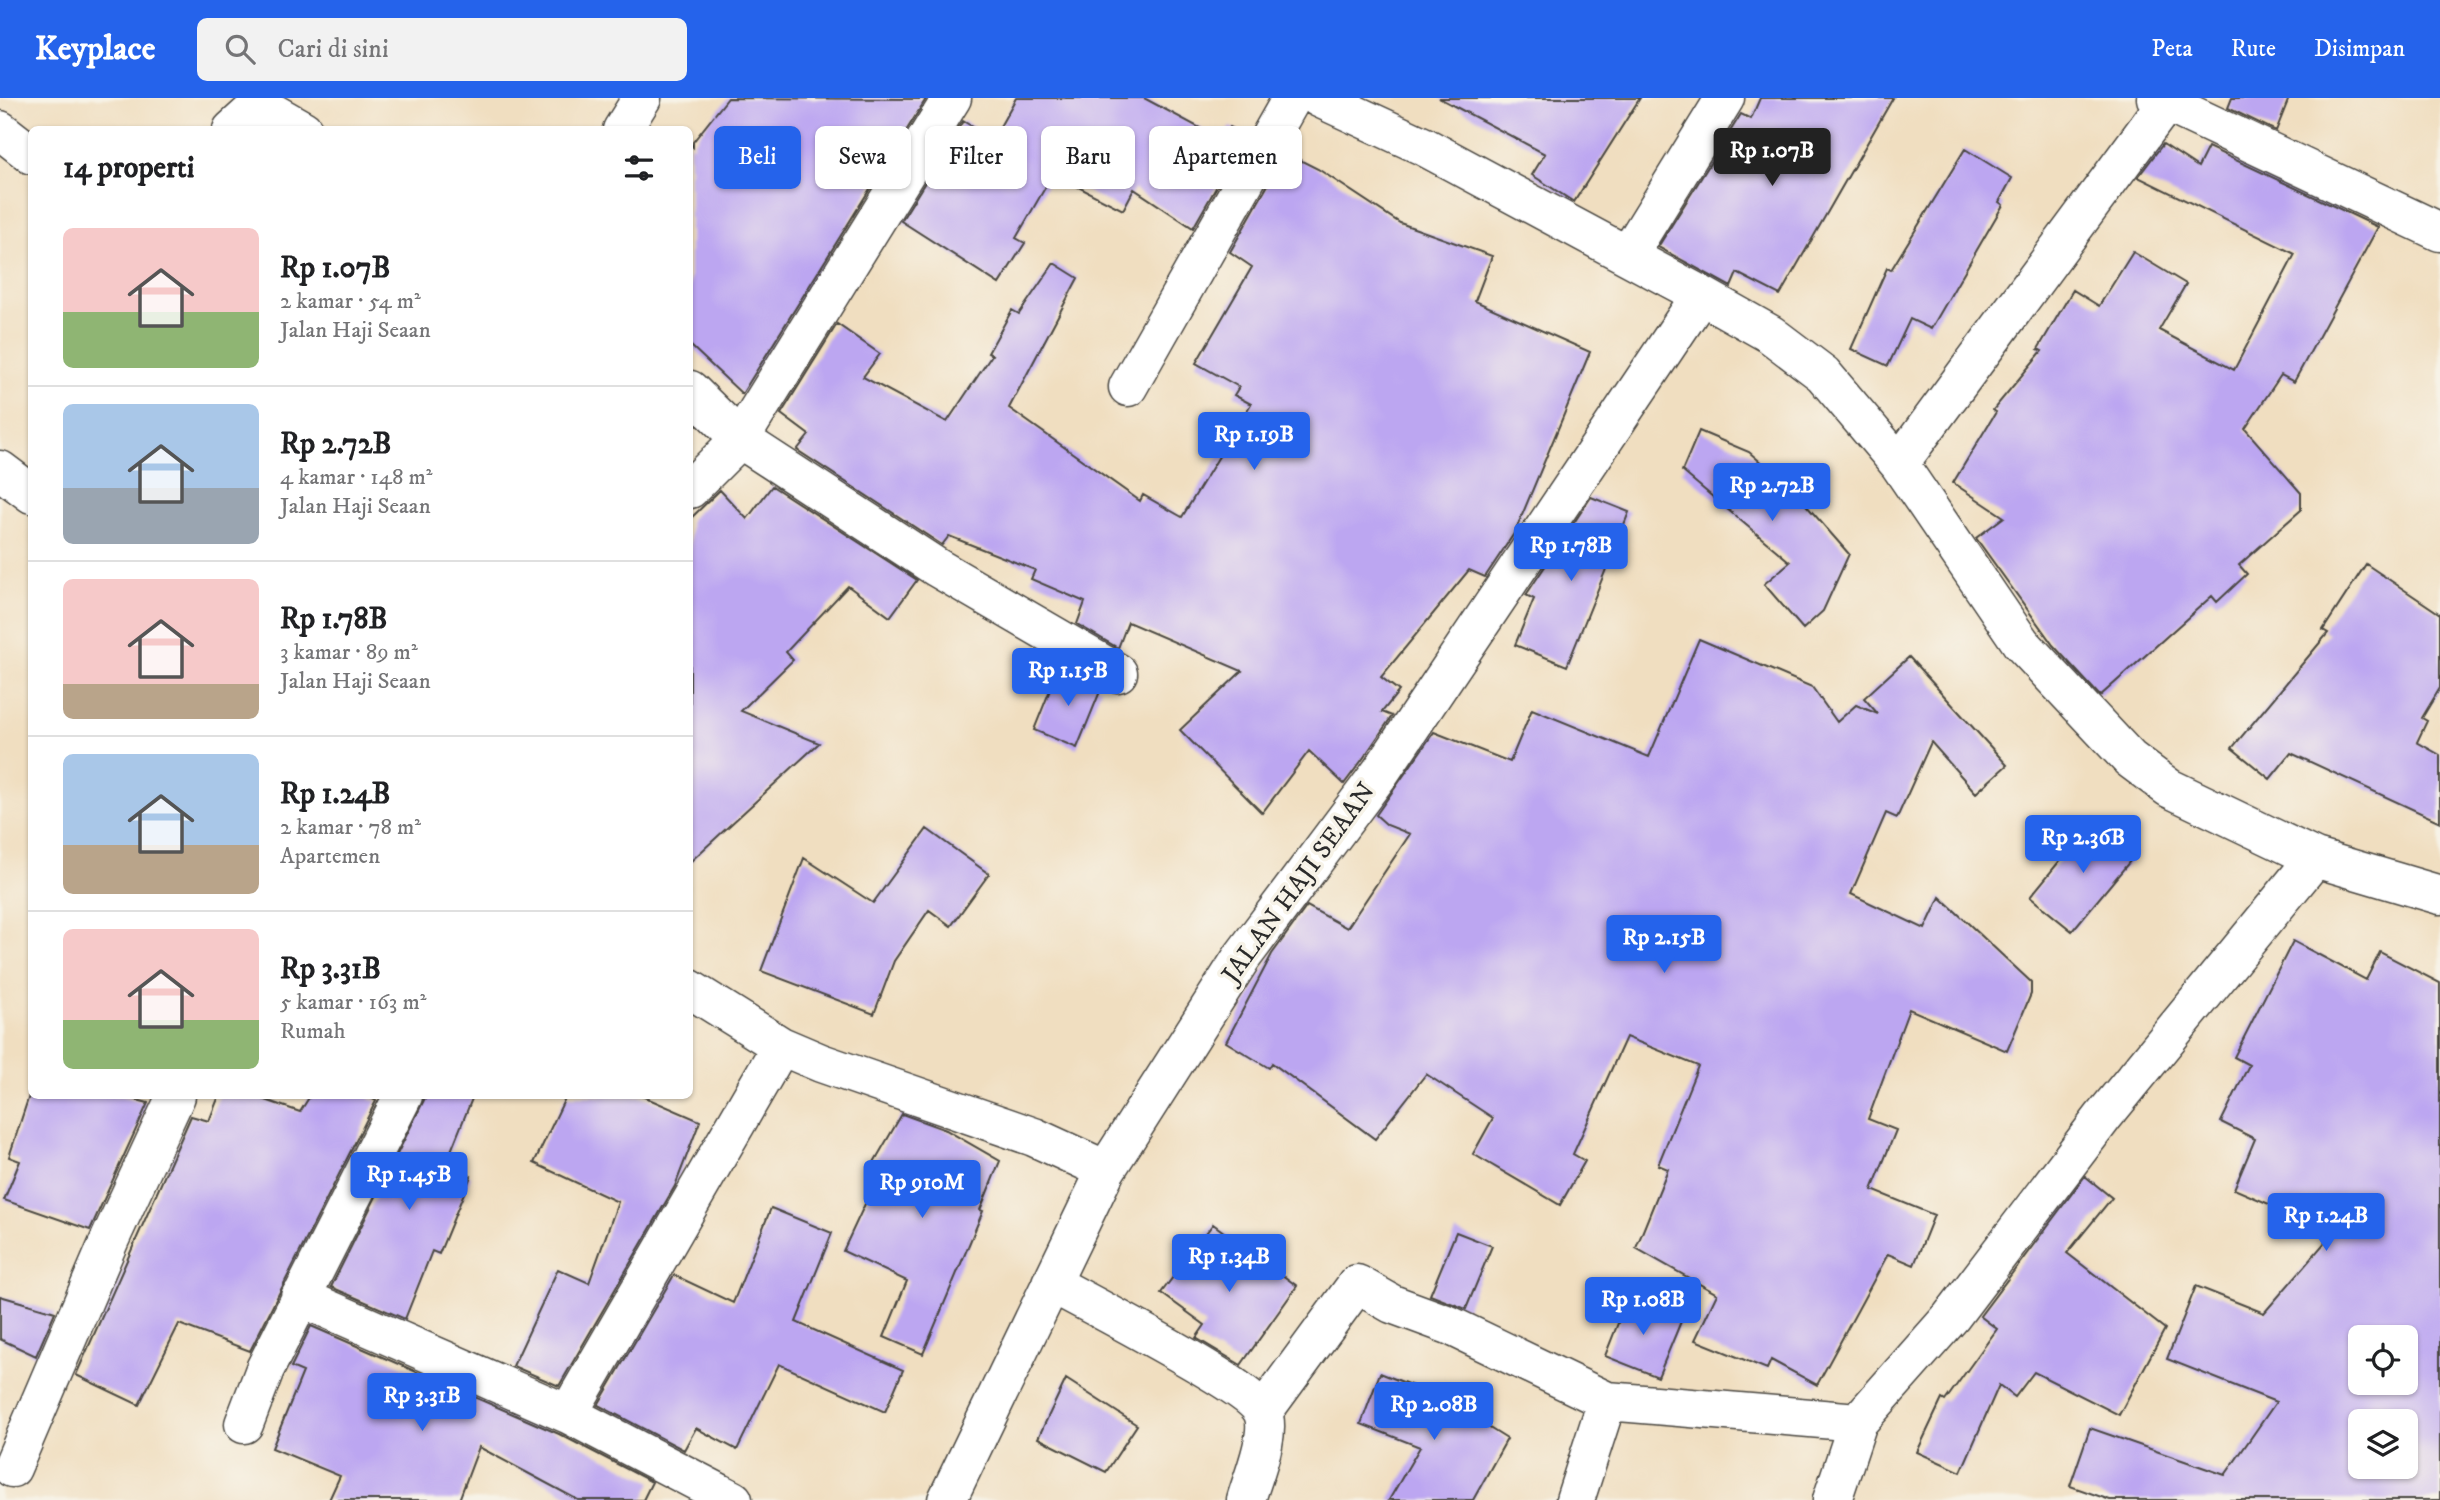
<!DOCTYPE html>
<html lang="id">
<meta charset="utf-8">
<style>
body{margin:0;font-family:"IM FELL DW Pica",serif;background:#f2f2f2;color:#202124;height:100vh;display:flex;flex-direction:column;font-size:26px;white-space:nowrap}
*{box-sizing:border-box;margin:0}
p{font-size:23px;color:#757577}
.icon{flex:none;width:38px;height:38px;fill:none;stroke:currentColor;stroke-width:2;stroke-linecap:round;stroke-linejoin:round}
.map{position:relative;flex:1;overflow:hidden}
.side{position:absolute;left:28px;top:28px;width:665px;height:973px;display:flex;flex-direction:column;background:#fff;border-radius:10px;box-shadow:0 2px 5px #0004}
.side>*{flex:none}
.banner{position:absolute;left:714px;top:28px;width:665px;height:63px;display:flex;gap:14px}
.tools{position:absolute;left:2348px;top:1227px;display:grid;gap:14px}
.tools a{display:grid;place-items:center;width:70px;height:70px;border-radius:10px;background:#fff;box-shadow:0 2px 5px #0004;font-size:35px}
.price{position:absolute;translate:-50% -60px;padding:0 16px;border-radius:7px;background:#2563eb;color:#fff;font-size:23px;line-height:46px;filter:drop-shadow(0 2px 4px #0008)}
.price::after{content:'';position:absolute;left:50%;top:42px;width:21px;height:16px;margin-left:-10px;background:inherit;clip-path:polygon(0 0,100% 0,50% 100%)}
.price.current{background:#222;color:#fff}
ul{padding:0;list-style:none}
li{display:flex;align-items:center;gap:21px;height:175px;padding:0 35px}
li+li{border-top:2px solid #e0e0e0}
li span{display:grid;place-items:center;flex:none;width:196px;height:140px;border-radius:10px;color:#555}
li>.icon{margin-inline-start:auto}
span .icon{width:84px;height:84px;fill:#fffc;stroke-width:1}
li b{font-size:30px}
h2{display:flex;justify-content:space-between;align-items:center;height:84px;padding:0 35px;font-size:30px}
.tag{padding:0 24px;border-radius:10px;background:#fff;box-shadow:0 2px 5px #0004;font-size:24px;line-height:63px}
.tag.current{background:#2563eb;color:#fff}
header{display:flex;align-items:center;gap:42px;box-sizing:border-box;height:98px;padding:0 35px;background:#2563eb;color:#fff}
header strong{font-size:33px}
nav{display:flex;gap:38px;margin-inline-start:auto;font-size:24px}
.search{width:490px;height:63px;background:#f2f2f2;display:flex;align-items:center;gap:18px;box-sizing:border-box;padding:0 24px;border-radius:10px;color:#757577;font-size:26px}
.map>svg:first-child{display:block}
.building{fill:#bca6f1;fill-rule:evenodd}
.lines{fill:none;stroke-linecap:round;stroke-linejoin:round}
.minor-casing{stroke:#494641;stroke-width:41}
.minor{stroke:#fff;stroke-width:38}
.labels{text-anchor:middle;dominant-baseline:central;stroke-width:7;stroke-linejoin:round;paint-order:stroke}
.street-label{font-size:26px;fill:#2b2b2b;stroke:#f7f3e8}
</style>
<header>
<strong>Keyplace</strong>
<div class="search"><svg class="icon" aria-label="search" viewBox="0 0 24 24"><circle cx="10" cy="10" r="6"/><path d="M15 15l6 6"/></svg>Cari di sini</div>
<nav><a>Peta</a><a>Rute</a><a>Disimpan</a></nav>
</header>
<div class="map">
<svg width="2440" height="1402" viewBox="0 0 2440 1402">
<rect width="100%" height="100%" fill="#f7f3e8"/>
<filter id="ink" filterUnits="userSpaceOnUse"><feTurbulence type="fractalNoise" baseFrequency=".0143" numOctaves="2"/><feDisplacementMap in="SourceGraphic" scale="14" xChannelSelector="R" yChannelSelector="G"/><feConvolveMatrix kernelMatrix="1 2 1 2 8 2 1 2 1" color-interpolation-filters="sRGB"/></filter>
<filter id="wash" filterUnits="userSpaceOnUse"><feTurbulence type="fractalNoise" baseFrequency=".00686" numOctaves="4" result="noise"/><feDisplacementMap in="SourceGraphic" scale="28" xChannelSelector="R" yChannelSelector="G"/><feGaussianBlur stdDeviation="1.57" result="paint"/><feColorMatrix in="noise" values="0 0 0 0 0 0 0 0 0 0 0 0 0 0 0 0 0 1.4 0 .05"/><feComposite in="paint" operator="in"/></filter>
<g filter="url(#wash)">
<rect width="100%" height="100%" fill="#f0dec0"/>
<g id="blocks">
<path class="building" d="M728 0 926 1 742 296 690 247V46L693 49V44Z
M1016 0H1144L1222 42 1230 29 1246 37 1193 130 1134 91 1123 112 1053 76 1016 140 1025 145 999 186 901 123 963 23 993 41Z
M1439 0H1640L1574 104 1532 77 1545 56Z
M1760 0H1893L1780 197 1737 175 1731 189 1658 149 1741 16 1751 21Z
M2232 0H2289L2276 33 2228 10Z
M2163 46 2198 69 2208 49 2378 129 2294 284 2281 277 2245 331 2301 395V412L2239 467 2247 476 2217 504 2212 498 2100 598 2053 547 1976 440 2004 419 1953 385 1996 314 1993 312 2042 253 2038 251 2073 192 2099 208 2133 154 2186 186 2159 232 2234 272 2295 156 2138 79Z
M1965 51 2012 80 1999 104 2003 107 1931 231 1910 221 1888 268 1851 251 1887 170 1891 172Z
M1286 55 1318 71 1400 125 1492 158 1475 203 1590 254 1515 434 1485 479 1469 472 1381 579 1399 593 1382 614 1392 618 1362 662 1344 686 1309 653 1262 715 1180 632 1242 573 1128 524 1118 550 1077 526 1085 504 1031 481 1035 472 949 438 942 447 797 352 809 337 781 316 837 226 880 256 863 279 947 324 992 257 988 255 1012 212 1019 216 1054 165 1078 180 1009 310 1140 403 1143 397 1182 419 1251 306 1234 297 1239 289 1196 265 1252 169 1230 154Z
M1699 333 1749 354 1792 391 1849 456 1823 513 1803 531 1764 486 1790 464 1682 373Z
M772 388 917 482 890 519 848 488 786 554 793 562 741 613 819 645 690 764V421L720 392 747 421Z
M1591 399 1629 414 1567 568 1515 547 1534 501 1526 497Z
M2366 466 2440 516V590L2422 620 2427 623 2417 644 2440 657V724L2291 655 2270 681 2232 650 2328 535 2323 532Z
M1699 541 1812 589 1837 624 1856 607 1878 616 1864 600 1909 559 2007 667 1976 695 1931 644 1897 720 1886 715 1851 796 1925 831 1940 799 2031 884V896L2007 953 1909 911 1868 1021 1896 1032 1872 1092 1934 1117 1914 1167 1888 1156 1817 1287 1771 1262 1767 1271 1695 1242 1717 1196 1636 1150 1668 1071 1658 1067 1698 968 1626 939 1573 1056 1585 1063 1560 1107 1473 1056 1493 1020 1426 976 1375 1041 1272 965 1269 970 1226 944 1272 856 1307 808 1347 830 1410 736 1387 727 1376 717 1434 634 1510 664 1532 611 1649 659Z
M1060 567 1101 591 1077 650 1034 632Z
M2094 721 2136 756 2072 833 2030 799Z
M927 731 989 776 951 828 929 812 894 863 874 916 761 873 804 760 873 805Z
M2293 843 2366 882 2380 854 2440 885V1402H2110L2070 1388 2090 1330 2225 1377 2276 1304 2167 1261 2196 1188 2264 1215 2334 1134 2234 1091 2255 1041 2221 1024 2249 967 2234 959ZM2361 1239H2406V1284H2361ZM2361 1323H2406V1368H2361Z
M29 998H122L148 1005 90 1132 4 1102 20 1063 9 1059Z
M219 998H254L300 1014 310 998H367L376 1003 250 1253 179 1226 139 1307 76 1277 191 1018 209 1023Z
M426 998H473L445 1068 471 1078 439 1156 432 1153 405 1221 331 1189Z
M566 998H642L700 1023 675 1088 559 1288 513 1268 558 1171 589 1185 618 1104 534 1065Z
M902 1016 946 1032 1000 1063 980 1112 983 1113 923 1256 884 1239 907 1183 843 1153 879 1076 870 1071Z
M2085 1078 2112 1100 2067 1155 2165 1231 2119 1317 2034 1274 2015 1299 1999 1287 1961 1374 1917 1354 1942 1301 1945 1303 1997 1231 1980 1218Z
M771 1110 832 1135 796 1224 903 1272 885 1314 779 1266 737 1352 696 1330 684 1352 598 1307 674 1177 733 1205Z
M1213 1126 1297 1188 1241 1267 1196 1240 1205 1227 1161 1195Z
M1456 1134 1492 1148 1466 1211 1430 1197Z
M0 1198 55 1214 36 1258 0 1241Z
M1628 1200 1682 1221 1658 1279 1605 1258Z
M311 1228 559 1336 652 1384 643 1402H578L479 1349 459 1402H329L340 1378 272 1350 303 1274 291 1269Z
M1380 1275 1438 1298 1507 1341 1473 1402H1389L1420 1349 1361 1326Z
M1066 1281 1137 1327 1106 1374 1038 1340Z"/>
</g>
</g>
<g filter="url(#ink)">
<use href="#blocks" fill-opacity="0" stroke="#494641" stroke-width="2"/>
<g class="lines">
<defs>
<path id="minor" d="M1319 0 1425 49 1701 197 1770 236 1823 276 1899 366 2021 545 2130 661 2169 690 2315 760 2440 797
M2156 0 2440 134
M0 32 32 57
M232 32 254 12 275 16 303 32
M622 32 642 0
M1628 157 1725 0
M1128 289 1292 0
M690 292 740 341 936 469 1118 575
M1899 366 2166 5
M0 372 32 396
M690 391 740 341 952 0
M690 891 781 948 821 965 1034 1039 1106 1072
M1051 1185C1086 1204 1249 1288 1262 1313 1273 1334 1252 1380 1246 1402
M300 1199 568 1316 733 1402
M1263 1314 1357 1186 1392 1206 1449 1227 1607 1303 1858 1324
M568 1316 781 948
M244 1326 265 1271 403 998
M12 1370 110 1141 176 998
M947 1402 1106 1072 1242 859 1380 675 1701 197
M1575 1402 1607 1303
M1832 1402 1858 1324 1951 1219 2103 1019 2315 760"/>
</defs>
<use href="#minor" class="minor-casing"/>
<use href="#minor" class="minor"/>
</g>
</g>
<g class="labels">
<g class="street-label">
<text transform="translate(1299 785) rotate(-54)">JALAN HAJI SEAAN</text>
</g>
</g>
</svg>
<div class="tools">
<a><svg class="icon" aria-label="locate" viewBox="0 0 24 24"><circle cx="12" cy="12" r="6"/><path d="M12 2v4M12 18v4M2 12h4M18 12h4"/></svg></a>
<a><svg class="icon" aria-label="layers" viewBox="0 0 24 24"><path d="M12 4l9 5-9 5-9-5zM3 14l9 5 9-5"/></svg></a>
</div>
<b class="price current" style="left:1772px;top:90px">Rp 1.07B</b>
<b class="price" style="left:1254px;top:374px">Rp 1.19B</b>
<b class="price" style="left:1772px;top:425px">Rp 2.72B</b>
<b class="price" style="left:1571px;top:485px">Rp 1.78B</b>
<b class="price" style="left:1068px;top:610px">Rp 1.15B</b>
<b class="price" style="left:2083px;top:777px">Rp 2.36B</b>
<b class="price" style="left:1664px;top:877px">Rp 2.15B</b>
<b class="price" style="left:409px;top:1114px">Rp 1.45B</b>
<b class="price" style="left:922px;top:1122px">Rp 910M</b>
<b class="price" style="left:2326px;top:1155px">Rp 1.24B</b>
<b class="price" style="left:1229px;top:1196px">Rp 1.34B</b>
<b class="price" style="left:1643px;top:1239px">Rp 1.08B</b>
<b class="price" style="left:422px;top:1335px">Rp 3.31B</b>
<b class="price" style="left:1434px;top:1344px">Rp 2.08B</b>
<div class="banner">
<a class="tag current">Beli</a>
<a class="tag">Sewa</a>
<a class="tag">Filter</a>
<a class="tag">Baru</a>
<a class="tag">Apartemen</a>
</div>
<section class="side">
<h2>14 properti<svg class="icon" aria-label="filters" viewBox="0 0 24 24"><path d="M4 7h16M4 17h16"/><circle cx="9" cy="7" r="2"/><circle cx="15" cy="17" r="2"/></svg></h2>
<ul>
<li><span style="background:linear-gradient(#f6c9c9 60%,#8fb573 0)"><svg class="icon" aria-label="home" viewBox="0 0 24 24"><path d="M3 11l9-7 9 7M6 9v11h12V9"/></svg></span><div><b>Rp 1.07B</b><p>2 kamar · 54 m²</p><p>Jalan Haji Seaan</p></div></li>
<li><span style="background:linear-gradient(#a9c7e8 60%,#9aa5b1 0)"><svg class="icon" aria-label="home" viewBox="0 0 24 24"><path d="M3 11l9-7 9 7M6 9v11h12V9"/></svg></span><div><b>Rp 2.72B</b><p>4 kamar · 148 m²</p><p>Jalan Haji Seaan</p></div></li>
<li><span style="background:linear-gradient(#f6c9c9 75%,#b9a48a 0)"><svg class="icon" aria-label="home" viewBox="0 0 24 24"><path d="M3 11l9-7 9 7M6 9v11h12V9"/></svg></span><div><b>Rp 1.78B</b><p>3 kamar · 89 m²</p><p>Jalan Haji Seaan</p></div></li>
<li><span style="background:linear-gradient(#a9c7e8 65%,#b9a48a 0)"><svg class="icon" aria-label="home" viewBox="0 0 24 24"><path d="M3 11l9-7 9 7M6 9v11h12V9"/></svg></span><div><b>Rp 1.24B</b><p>2 kamar · 78 m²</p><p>Apartemen</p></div></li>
<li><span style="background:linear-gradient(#f6c9c9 65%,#8fb573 0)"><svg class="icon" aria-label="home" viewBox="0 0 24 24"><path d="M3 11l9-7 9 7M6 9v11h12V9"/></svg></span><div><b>Rp 3.31B</b><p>5 kamar · 163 m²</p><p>Rumah</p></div></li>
</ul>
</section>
</div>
